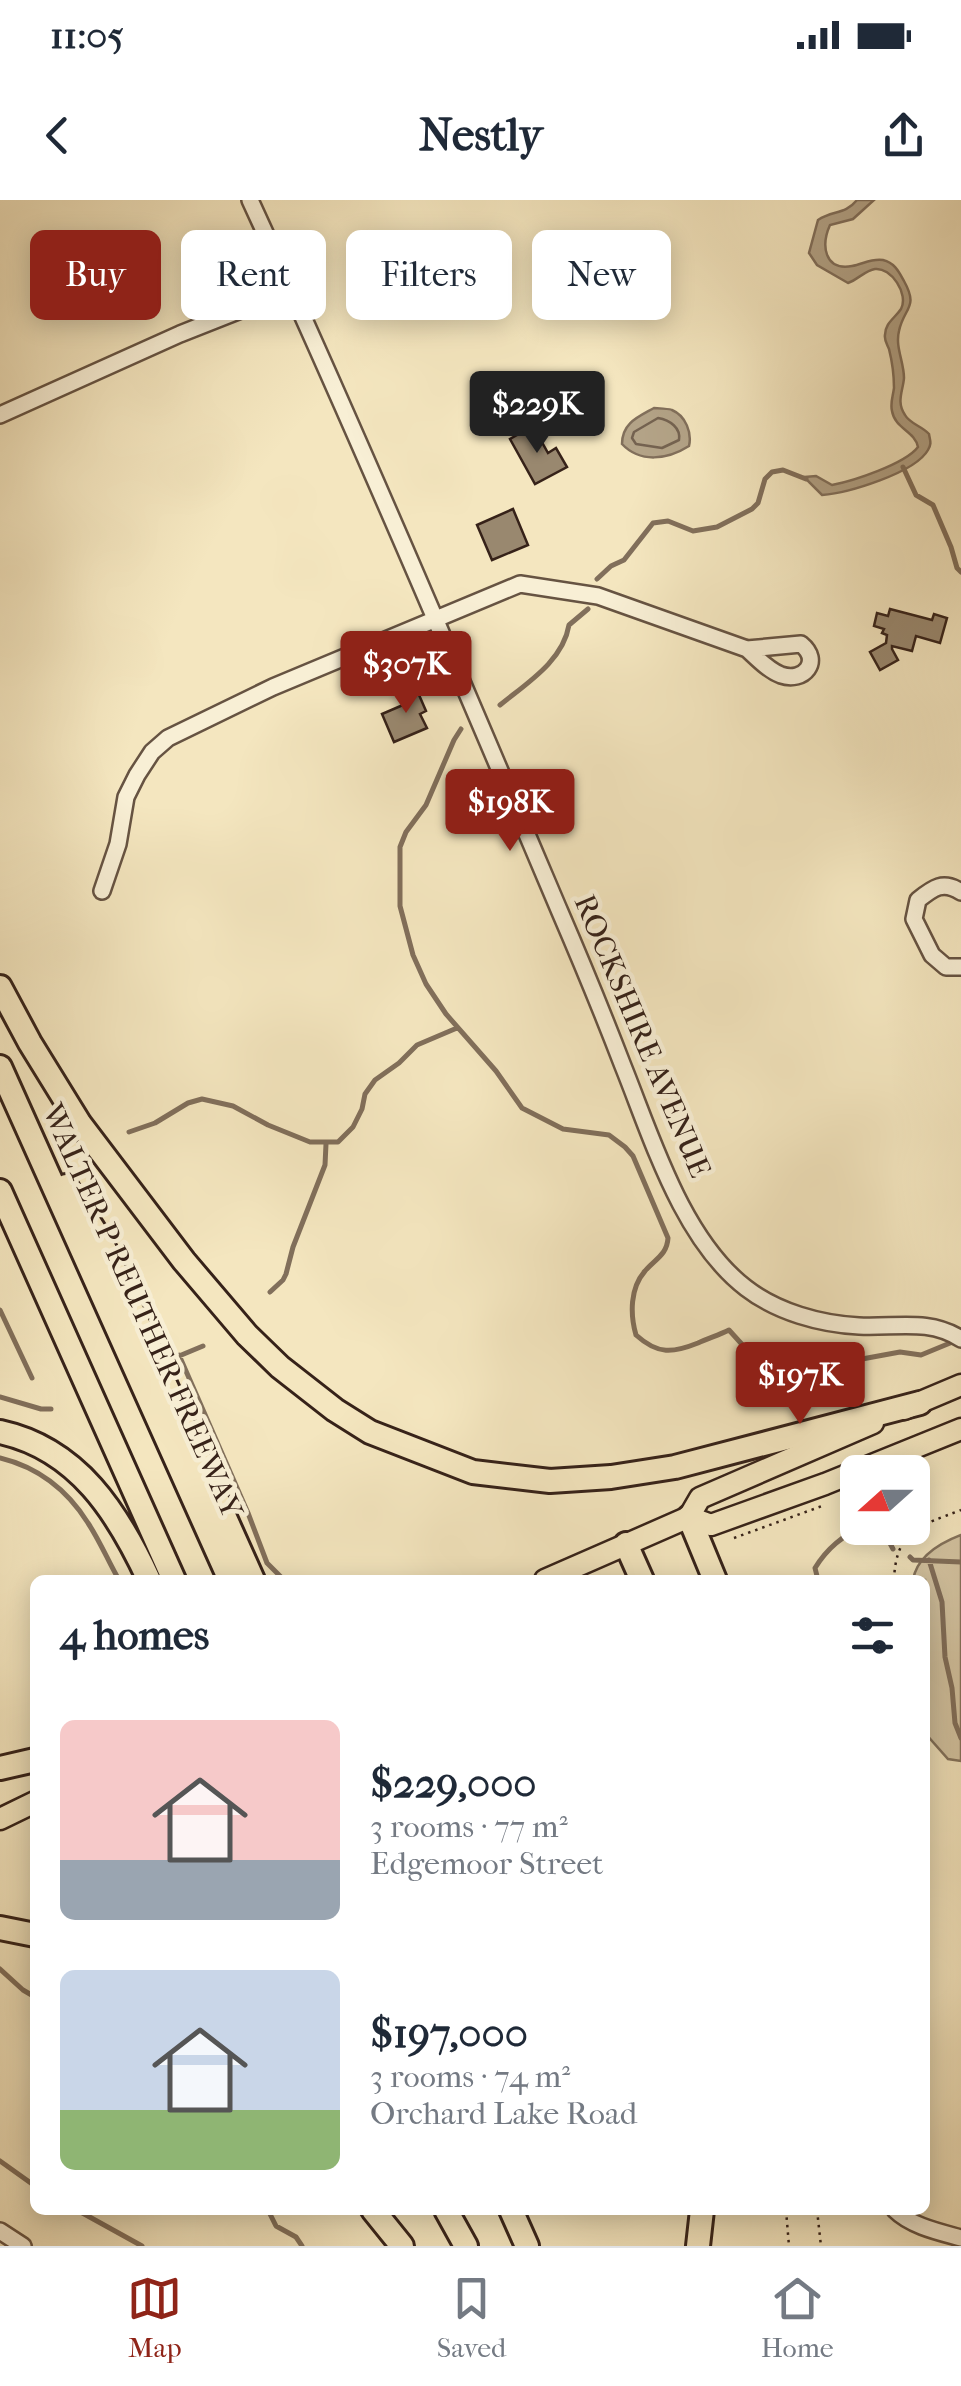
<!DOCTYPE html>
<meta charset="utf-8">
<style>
body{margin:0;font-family:"IM FELL French Canon",serif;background:#f2f2f3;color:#1f2937;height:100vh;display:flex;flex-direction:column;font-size:38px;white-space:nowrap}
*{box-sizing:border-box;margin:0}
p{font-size:32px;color:#747a83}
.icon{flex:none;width:55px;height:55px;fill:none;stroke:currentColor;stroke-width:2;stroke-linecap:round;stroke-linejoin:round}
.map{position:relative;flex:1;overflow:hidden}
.sheet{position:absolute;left:30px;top:1375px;width:900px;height:640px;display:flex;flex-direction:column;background:#fff;border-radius:15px;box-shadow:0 5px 25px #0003}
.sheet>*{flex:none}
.guide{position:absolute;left:30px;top:30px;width:902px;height:90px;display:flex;gap:20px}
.needle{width:65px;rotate:249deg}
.tools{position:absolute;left:840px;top:1255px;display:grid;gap:20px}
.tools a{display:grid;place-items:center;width:90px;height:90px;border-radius:15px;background:#fff;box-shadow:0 5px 25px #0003;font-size:50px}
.price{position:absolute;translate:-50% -85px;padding:0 22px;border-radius:10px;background:#8f2418;color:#fff;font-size:32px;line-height:65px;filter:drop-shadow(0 2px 5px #0008)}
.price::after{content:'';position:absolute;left:50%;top:60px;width:30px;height:22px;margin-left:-15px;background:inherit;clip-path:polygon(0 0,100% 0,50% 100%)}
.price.selected{background:#222;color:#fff}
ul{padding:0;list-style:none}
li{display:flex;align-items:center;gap:30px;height:250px;padding:0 30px}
li span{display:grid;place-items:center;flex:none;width:280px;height:200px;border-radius:15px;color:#555}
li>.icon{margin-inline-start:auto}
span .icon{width:120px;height:120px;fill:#fffc;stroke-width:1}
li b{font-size:42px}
h2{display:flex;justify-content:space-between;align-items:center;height:120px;padding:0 30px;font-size:42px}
.tag{padding:0 35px;border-radius:15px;background:#fff;box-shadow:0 5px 25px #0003;font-size:35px;line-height:90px}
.tag.selected{background:#8f2418;color:#fff}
.status{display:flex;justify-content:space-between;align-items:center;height:70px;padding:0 50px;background:#fff;direction:ltr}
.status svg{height:28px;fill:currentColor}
header{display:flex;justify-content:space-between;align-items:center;height:130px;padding:0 30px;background:#fff;font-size:45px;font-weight:800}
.dock{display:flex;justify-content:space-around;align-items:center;height:140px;border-top:2px solid #e0e1e3;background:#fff;font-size:28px;color:#747a83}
.dock a{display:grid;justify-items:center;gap:5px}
.dock .selected{color:#8f2418}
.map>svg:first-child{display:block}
.green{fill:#d4c5a3;stroke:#85745e;stroke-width:2.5}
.water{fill:#b3a387;stroke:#816f5b;stroke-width:2.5}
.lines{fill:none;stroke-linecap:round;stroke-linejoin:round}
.shore{stroke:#746250;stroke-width:2.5}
.stream{stroke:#816f5b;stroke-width:5}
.building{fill:#99886f;stroke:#362219;stroke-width:2.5}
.minor-casing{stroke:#665342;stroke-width:20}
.major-casing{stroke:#362219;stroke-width:25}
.highway-casing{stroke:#362219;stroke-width:28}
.path{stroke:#362219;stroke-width:2.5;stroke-dasharray:2.5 5;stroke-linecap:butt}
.minor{stroke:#f8efd5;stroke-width:15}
.major{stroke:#f4e6bf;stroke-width:20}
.highway{stroke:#f4e6bf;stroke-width:22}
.labels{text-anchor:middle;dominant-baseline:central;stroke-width:9;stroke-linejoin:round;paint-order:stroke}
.street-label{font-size:30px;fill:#362219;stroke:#f8efd5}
</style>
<div class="status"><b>11:05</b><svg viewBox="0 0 49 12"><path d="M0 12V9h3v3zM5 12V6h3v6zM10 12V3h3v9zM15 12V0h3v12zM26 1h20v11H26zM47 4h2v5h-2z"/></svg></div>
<header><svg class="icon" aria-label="back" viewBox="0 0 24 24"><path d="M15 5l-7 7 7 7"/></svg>Nestly<svg class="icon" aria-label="share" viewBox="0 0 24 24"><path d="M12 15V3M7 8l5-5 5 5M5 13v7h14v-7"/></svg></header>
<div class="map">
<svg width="961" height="2046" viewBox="0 0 961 2046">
<rect width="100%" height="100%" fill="#f4e6bf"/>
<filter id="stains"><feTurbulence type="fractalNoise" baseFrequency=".002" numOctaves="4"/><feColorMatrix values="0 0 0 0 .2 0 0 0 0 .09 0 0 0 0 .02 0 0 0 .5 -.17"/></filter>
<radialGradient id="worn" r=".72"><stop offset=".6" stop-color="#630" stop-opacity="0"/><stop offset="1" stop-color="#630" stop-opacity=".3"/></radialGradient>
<path class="green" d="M961 1335V1561L948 1559 925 1533V1380H913C917 1356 940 1343 961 1335Z"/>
<path class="water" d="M857 0H874L853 19 830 25C821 45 824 71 852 66 863 64 872 58 883 60 895 63 899 72 904 81 919 108 904 107 899 131 895 147 904 162 904 178 903 191 896 202 905 215 910 224 922 226 929 234 930 241 932 243 928 250 915 273 848 293 822 295L804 277 816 276 832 285C853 281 905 264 918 247 915 231 895 229 892 211 890 203 893 196 894 188 894 176 892 161 889 149 887 144 884 140 885 135 885 123 895 118 901 109 909 94 891 67 875 69 866 70 857 80 848 83L817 65 809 53 818 20C833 10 845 15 857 0Z
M654 208C655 208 671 209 672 210 686 216 692 233 689 246 667 260 640 263 622 244 622 223 638 217 654 208Z"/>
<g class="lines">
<path class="shore" d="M658 218C670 220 681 228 679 240L662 248 636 244 632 238 634 232Z"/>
<path class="stream" d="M903 267 916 295 933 305 951 347 957 368 961 372
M597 379 611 366 624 360 653 323 668 321 693 331 717 327 752 309 758 303 765 279 772 272 783 270 806 279
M500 505C527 483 563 461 569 425L588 409
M461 529 454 540 426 605 406 632 400 647V706L413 755 426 784 446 814 496 871 522 908 563 929 609 935 625 947 633 956 668 1038C667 1055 655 1059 645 1071 630 1088 630 1114 636 1135 658 1155 673 1153 698 1143 709 1138 719 1135 729 1130L748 1151 759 1158 803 1179 806 1183
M129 932 155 923 188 903 202 899 233 906 268 925 310 942H338L353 927 362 909 365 894 375 880 399 863 417 845 457 828
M270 1092 283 1080 286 1074 293 1047 325 965 326 944
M0 1110 32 1178
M179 1155 248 1313 267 1363 284 1380
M167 1161 203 1146
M790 1172 814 1160 844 1157 862 1159 900 1152 921 1155 955 1141
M0 1197 41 1209H51
M0 1258C37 1267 66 1288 88 1323 100 1341 108 1361 119 1380
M868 1328 884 1332 893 1349
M910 1357 913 1360 961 1362
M929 1360 942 1402 945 1457 952 1488 955 1523 961 1538
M818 1380 815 1368C826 1350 844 1333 864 1328
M0 1769 23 1790 35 1797
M0 1961 35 1986
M77 2010 142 2046
M268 2010 276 2026 296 2037 302 2046"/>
</g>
<path class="building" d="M533 226 548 253 556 248 567 267 535 284 510 239Z
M513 309 528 345 492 360 477 325Z
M890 409 932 420 934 414 947 418 940 443 916 436 912 451 892 446V449L898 460 880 470 870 452 886 443 887 435 882 433 884 429 874 426 877 413 888 416Z
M416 488 426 511 420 514 427 528 394 542 382 514 403 505 399 495Z"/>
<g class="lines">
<defs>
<path id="minor" d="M250 0C358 235 459 474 560 712 582 763 603 814 623 866 652 938 682 1039 746 1088 777 1112 820 1124 859 1126 895 1128 929 1118 961 1139
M0 215 180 134 291 90
M102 691 118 644 126 597 137 575 152 552 168 538 273 487 520 384 598 396 747 449 801 444C822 461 804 483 781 475 768 470 757 458 747 449
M961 692C943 680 933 688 918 700L914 719 932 755 946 767H961
M895 2010C911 2026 939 2032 961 2038
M0 2031 23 2046"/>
<path id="major" d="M904 1209 961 1185
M689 1317 711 1325 825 1284 961 1229
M545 1380 689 1317 700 1298 873 1223
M0 1619 35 1602"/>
<path id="highway" d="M0 787 30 843 80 924 184 1061 247 1135 280 1167 335 1210 370 1232 473 1272 550 1281 611 1277 675 1267 920 1203
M0 867 230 1380
M66 986 101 1041 253 1380
M0 991 174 1380
M0 1232C78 1249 118 1313 149 1380
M689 1317 715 1380
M626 1344 642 1380
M0 1568 35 1560
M0 1728 35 1735
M373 2010 402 2046
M446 2010 466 2046
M511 2010 527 2046
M698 2046 702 2010"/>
</defs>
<use href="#minor" class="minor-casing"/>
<use href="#major" class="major-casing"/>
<use href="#highway" class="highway-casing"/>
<path class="path" d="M734 1338 822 1306
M894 1380C896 1329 920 1326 961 1310
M786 2010 789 2046
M817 2010 821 2046"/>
<use href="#minor" class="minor"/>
<use href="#major" class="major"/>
<use href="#highway" class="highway"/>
</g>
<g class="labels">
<g class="street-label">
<text transform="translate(642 836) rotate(67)">ROCKSHIRE AVENUE</text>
<text transform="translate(142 1111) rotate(66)">WALTER P REUTHER FREEWAY</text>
</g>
</g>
<rect width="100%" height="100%" filter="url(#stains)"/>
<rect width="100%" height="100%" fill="url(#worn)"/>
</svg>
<div class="tools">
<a><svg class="needle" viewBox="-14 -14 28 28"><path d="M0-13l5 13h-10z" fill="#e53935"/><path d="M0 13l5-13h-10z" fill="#747a83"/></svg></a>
</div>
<b class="price selected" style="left:537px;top:256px">$229K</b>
<b class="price" style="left:406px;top:516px">$307K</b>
<b class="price" style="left:510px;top:654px">$198K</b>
<b class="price" style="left:800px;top:1227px">$197K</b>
<div class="guide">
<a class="tag selected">Buy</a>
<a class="tag">Rent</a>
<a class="tag">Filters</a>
<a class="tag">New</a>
</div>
<section class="sheet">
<h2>4 homes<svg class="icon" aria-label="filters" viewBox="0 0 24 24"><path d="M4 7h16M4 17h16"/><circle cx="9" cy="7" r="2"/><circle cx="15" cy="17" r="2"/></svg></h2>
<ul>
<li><span style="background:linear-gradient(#f6c9c9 70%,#9aa5b1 0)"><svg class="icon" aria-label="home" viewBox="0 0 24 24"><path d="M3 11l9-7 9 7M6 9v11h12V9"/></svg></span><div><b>$229,000</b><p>3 rooms · 77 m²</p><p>Edgemoor Street</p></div></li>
<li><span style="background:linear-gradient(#c9d6e8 70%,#8fb573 0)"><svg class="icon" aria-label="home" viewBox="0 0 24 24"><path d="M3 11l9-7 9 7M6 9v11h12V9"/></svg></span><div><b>$197,000</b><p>3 rooms · 74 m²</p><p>Orchard Lake Road</p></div></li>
</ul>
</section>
</div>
<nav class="dock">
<a class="selected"><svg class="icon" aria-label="map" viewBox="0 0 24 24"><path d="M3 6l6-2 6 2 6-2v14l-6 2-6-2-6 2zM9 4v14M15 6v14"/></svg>Map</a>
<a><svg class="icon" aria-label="saved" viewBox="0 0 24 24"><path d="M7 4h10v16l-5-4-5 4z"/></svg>Saved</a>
<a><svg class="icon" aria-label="home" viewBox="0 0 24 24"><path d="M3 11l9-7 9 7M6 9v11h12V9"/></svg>Home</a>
</nav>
